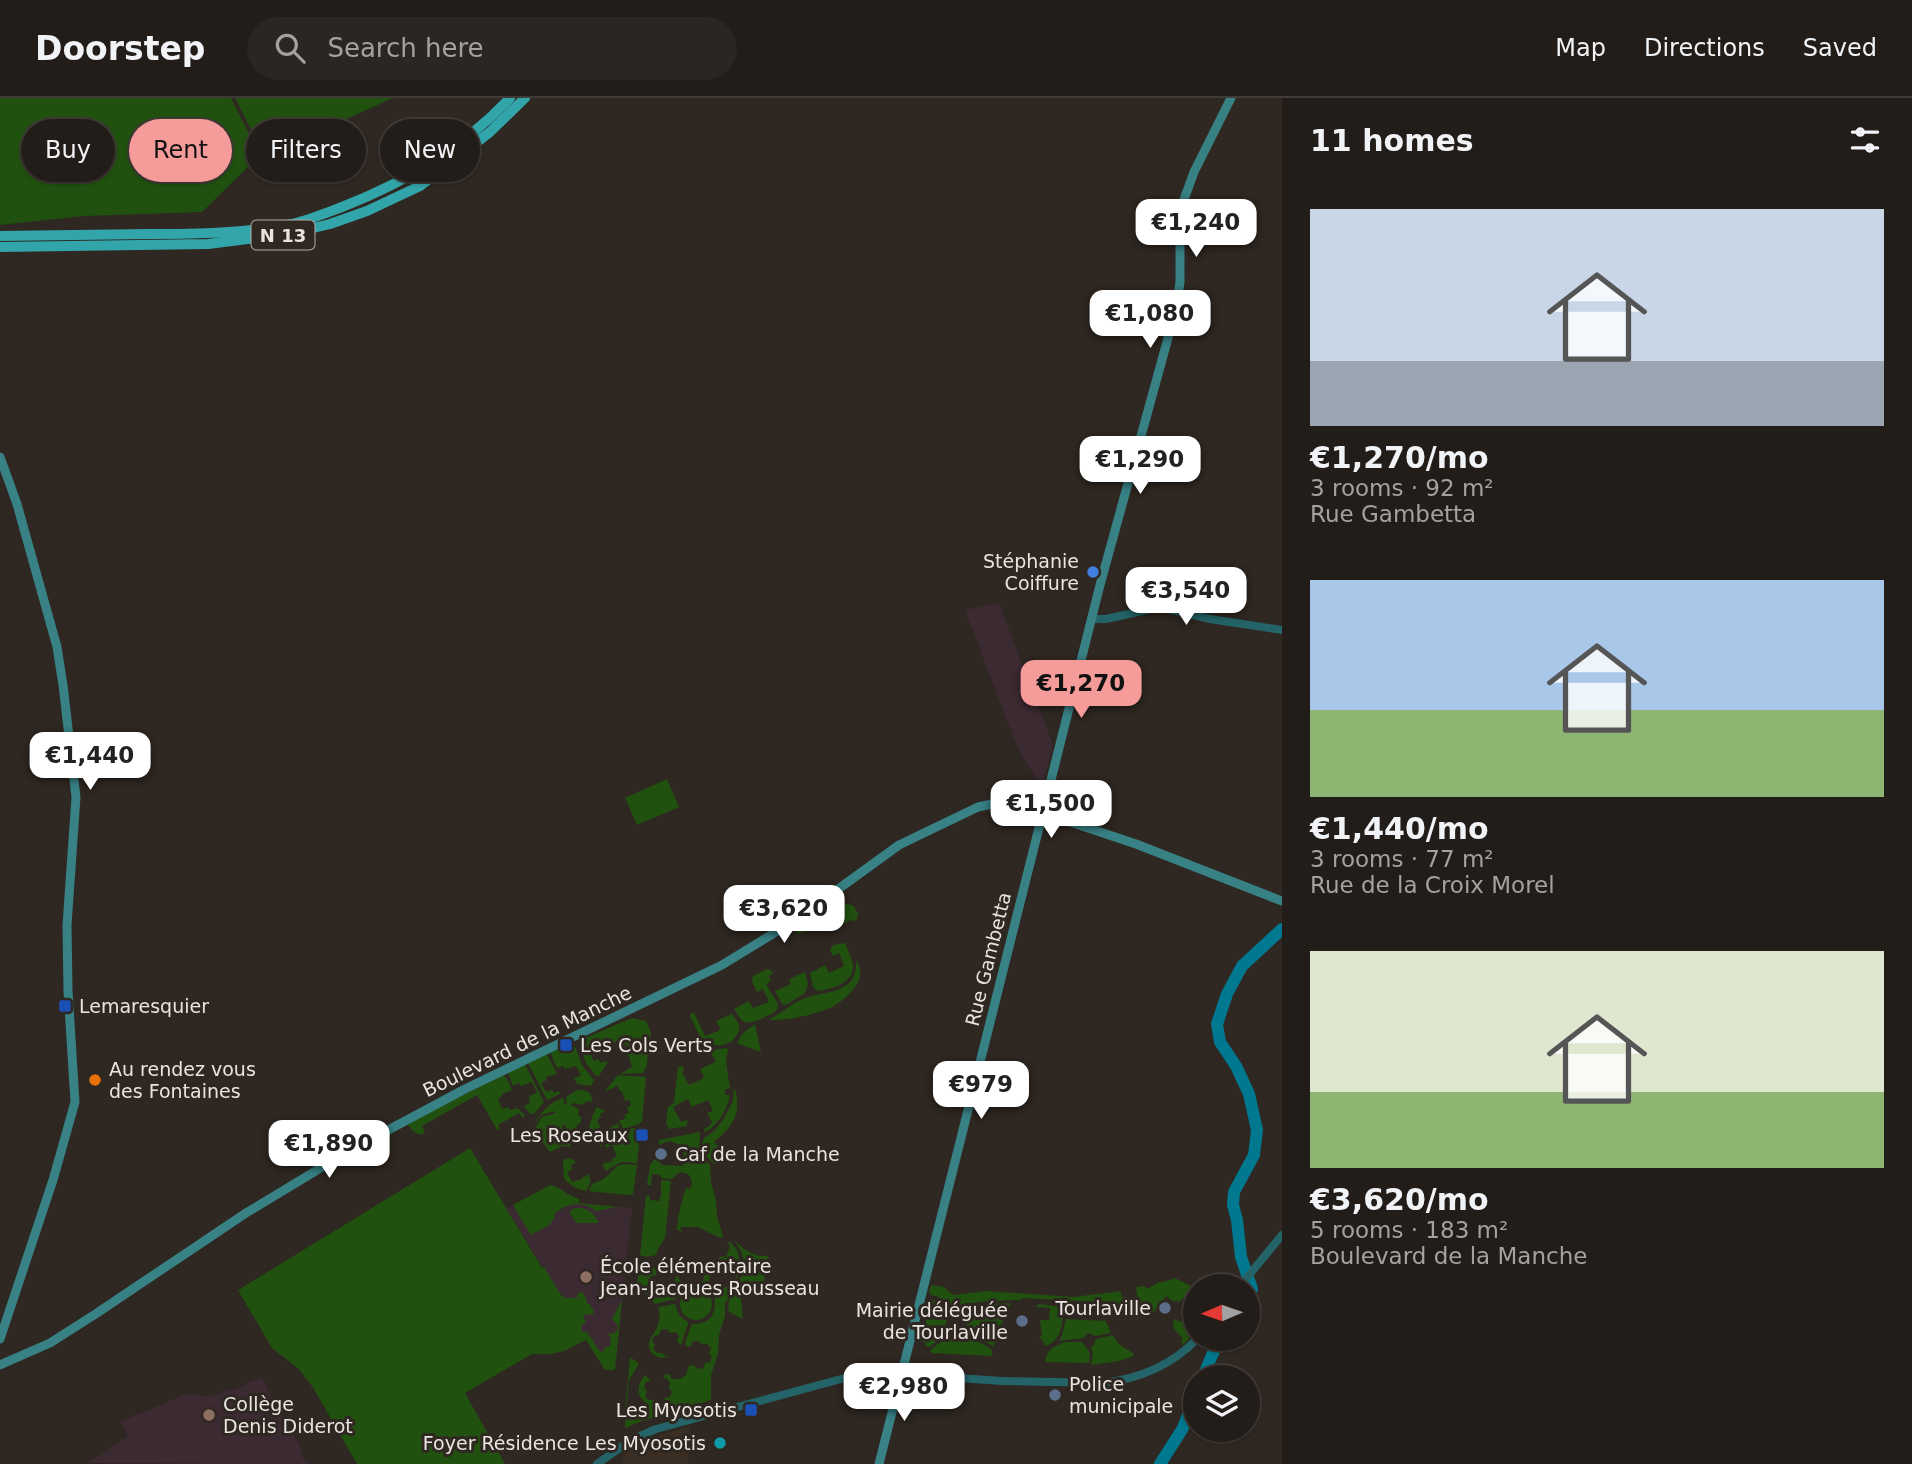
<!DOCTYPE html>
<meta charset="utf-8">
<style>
body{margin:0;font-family:"DejaVu Sans",sans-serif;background:#2b2622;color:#f1f3f6;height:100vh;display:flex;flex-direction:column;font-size:26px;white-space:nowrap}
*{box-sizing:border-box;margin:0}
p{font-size:23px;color:#a3a2a2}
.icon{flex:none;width:38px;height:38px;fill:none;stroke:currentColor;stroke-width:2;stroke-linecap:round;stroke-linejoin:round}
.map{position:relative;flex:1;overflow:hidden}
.panel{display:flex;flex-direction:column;background:#231d19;width:630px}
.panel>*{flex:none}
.banner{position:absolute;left:21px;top:21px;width:665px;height:63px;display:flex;gap:14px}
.needle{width:46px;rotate:268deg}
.buttons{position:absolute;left:1183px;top:1176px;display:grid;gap:14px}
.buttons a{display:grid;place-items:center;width:77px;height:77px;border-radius:50%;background:#231d19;box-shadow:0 2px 5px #0004,0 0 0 2px #403b38;font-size:35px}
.price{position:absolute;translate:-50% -60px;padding:0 16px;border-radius:14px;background:#fff;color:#222;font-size:23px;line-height:46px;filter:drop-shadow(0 2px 4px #0008)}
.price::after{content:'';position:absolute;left:50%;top:42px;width:21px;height:16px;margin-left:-10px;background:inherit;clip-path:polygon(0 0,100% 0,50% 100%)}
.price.current{background:#f59b99;color:#111}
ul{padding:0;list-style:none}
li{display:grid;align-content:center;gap:14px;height:371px;padding:0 28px}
li span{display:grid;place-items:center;height:217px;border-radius:0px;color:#555}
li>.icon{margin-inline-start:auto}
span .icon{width:126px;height:126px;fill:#fffc;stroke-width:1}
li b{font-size:30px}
h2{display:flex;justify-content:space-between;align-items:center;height:84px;padding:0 28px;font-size:30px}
.chip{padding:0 24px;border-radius:32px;background:#231d19;box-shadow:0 2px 5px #0004,0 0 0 2px #403b38;font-size:24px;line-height:63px}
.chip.current{background:#f59b99;color:#111}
header{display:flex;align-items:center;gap:42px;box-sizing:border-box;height:98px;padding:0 35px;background:#231d19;border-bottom:2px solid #403b38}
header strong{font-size:33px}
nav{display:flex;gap:38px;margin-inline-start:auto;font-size:24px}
.search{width:490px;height:63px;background:#2b2622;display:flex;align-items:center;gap:18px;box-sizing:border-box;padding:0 24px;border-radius:38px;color:#a3a2a2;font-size:26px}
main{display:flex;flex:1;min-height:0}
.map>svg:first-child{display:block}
.built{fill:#3a2d23}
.education{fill:#3c2a32}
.green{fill:#21510f}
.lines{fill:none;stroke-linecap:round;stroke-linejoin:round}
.river{stroke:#00788f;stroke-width:12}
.tertiary{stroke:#246468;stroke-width:8}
.secondary{stroke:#388185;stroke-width:9}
.trunk{stroke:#32a5aa;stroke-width:10}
.shop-dot{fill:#3f7fe0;stroke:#2f2721;stroke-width:2.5}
.transit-dot{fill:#1a4fb4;stroke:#2f2721;stroke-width:2.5}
.food-dot{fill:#e8710a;stroke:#2f2721;stroke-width:2.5}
.service-dot{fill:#5c6f8a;stroke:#2f2721;stroke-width:2.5}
.education-dot{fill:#8d6e63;stroke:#2f2721;stroke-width:2.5}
.culture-dot{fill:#0f9aa8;stroke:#2f2721;stroke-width:2.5}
.labels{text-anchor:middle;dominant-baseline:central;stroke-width:6;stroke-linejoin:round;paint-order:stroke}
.shield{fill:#2f2721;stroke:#b1aba7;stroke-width:2}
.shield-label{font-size:18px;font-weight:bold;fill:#e9e4e0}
.poi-label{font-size:19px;fill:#e9e4e0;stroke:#2f2721;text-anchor:start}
.street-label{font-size:19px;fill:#e9e4e0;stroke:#2f2721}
</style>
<header>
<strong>Doorstep</strong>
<div class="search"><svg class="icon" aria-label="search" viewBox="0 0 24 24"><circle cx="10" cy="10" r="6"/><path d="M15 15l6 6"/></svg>Search here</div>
<nav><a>Map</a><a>Directions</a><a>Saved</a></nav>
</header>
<main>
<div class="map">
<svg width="1282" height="1366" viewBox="0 0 1282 1366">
<rect width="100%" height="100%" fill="#2f2721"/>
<path class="built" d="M691 1328 688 1366H620L623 1362V1357L654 1339Z"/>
<path class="education" d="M999 505 1053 647 1042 688 1023 660 1016 646 965 512Z
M550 1087 555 1088 569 1098 579 1101V1105L632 1110 615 1272H605L507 1111Z
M261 1279 302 1352 300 1355 305 1363H308L310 1366 88 1365 128 1338 120 1324 184 1297 192 1296 204 1298 216 1297 230 1291 232 1293Z"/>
<path class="green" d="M0 0H231L260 57 202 114 84 118 0 127Z
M235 0H393L291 46 263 55Z
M667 681 679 709 637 727 625 700Z
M834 804 853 807 858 815 857 821 854 824 852 821C835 833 815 829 796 836L801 827 831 805Z
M845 845C848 852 852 860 853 868 854 885 831 892 817 893L813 889 810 875 825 867 829 875 844 868 839 855 833 858 830 852 833 847Z
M856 862C858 866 860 869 860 873 863 887 841 905 830 910 813 917 787 923 769 922 781 915 791 906 803 901 826 892 858 897 856 862Z
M767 871 771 872 773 876 769 878 771 883 766 886 778 906 777 912C773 916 751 927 745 924 740 923 737 915 734 911L749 903 753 910 769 904 763 891 757 894 752 883 753 878Z
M805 874 808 886 805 895 786 907 782 906 775 893 791 886 789 881Z
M691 915H694L705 938 721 932 716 923 732 916C742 929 742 932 731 944 721 949 713 948 703 945L690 918Z
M632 920 646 923 651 935 646 971H644V975L620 976 632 969 630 963 631 962 625 953 629 950 626 946 621 948 619 943 614 945 612 942 593 949 594 951 589 953 594 963 598 961 601 965 606 963 608 964 599 978H596L586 965 578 943Z
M755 926 761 954H760L737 945 743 935Z
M573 943 582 967 594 982 591 988 577 986 574 981 581 977 576 968 565 971 563 968 557 970 550 954 562 948 564 950Z
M705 950 713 952 727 950 728 951 726 964 730 990 725 992V997H730C727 1011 719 1027 705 1034L704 1031 709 1028 712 1024 707 1015 713 1013 708 1002 692 1009 688 1001 673 1009 681 1024 687 1022V1028L669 1031 666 1026 668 1009 674 1005 678 969 683 968 684 972 682 974 689 987 704 980 700 971 716 964 711 955 706 957 703 952Z
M547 956 557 976 546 979 547 982 541 985 546 994 552 992 554 995 559 993 560 996 547 1002 528 965Z
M525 966 544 1004 534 1016 529 1015 524 1008 530 1005 529 998 537 995 532 984 521 988 519 985 513 988 508 975Z
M503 977 506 979 512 992 502 996V998L498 1001 502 1011 508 1009 510 1012 517 1010 525 1017 523 1020 519 1015 498 1027 500 1032H497L477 997 422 1028 425 1035C417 1039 413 1033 408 1027V1025Z
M618 977 646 979 642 1024H640L639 1026 623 1031 619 1023 626 1020 624 1017 629 1015 627 1010 631 1007 629 1002 625 1003 622 993H620L617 988 606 993V992Z
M734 989C743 1015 733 1028 714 1044L727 1058 714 1066 702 1054V1045L704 1040 714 1033 723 1022 733 1003Z
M577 992H583L590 995 593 1004 588 1003 582 1007 574 1005 570 1007 579 1011 578 1017 581 1019V1024L577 1027 575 1035 570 1036 566 1035 565 1027H562L563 1035 569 1039 571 1049 563 1048 550 1054 539 1039 536 1029 542 1019 555 1015V1013L541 1017 537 1023 533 1022H536C546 1010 548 1006 563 1000L565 1006 567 1007 566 999Z
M597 1009 605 1013 600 1016 601 1019 597 1022 601 1032 607 1030 608 1031 618 1025 619 1030 618 1033 595 1044 589 1042C588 1031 591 1018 597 1009Z
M641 1028 637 1065 621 1064 606 1073 602 1066 613 1063 612 1061 617 1058 612 1047 607 1050 605 1046 600 1049V1045L620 1034Z
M700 1034 699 1053 710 1067 711 1084 716 1103 717 1118 723 1138 721 1140 697 1129H680L682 1134 677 1132C678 1117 681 1104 686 1090L690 1091C693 1086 692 1080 688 1076L680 1074 672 1081 661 1080V1077L652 1076 651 1087H647L650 1067 654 1062H658L662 1067 683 1068 684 1048 670 1043 659 1047V1042Z
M470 1050 542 1170 544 1169 561 1197 565 1200H577L578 1194 583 1195 587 1202V1206H590L594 1214 593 1216 584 1217 583 1219 586 1224 582 1227 581 1231 583 1234H587L601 1255 603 1254 605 1249 610 1248 611 1240 607 1235 613 1236 618 1231V1228L612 1221 622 1202 615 1272H605L586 1242 564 1253 551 1256H532L465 1295 505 1366H357L314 1291 299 1271 272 1250 238 1192Z
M571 1060 576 1065 571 1067 572 1071 567 1075 572 1084 582 1081V1080L588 1076 591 1083 586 1093 575 1090 564 1081 563 1062Z
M624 1066 637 1067 633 1096 626 1097 589 1093 592 1086 604 1081 617 1068Z
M661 1082 671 1083 665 1140 658 1151 656 1157 647 1159 640 1157 646 1098H650V1102L659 1103 660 1099H661Z
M550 1087C561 1089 568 1098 579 1101V1105L618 1109 596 1113 586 1107 577 1106 564 1109 555 1115C556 1127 540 1132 531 1137L513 1107Z
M576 1110C588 1109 594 1115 599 1125H576L570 1115 571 1112Z
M726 1142 731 1145 737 1152 741 1166 736 1184 725 1206V1218L719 1237 718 1256 711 1277V1302L645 1322 625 1330V1312L630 1260 635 1262 639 1266 629 1282 626 1314 630 1315V1320C639 1319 645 1314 647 1305 635 1298 637 1286 645 1277L651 1283 646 1284 644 1289 647 1293 645 1299 649 1302H654L657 1306 663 1305 665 1300 670 1299 672 1294 669 1290 670 1285 667 1280 663 1281 665 1276 671 1277V1281H680L686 1277 689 1268 694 1267 698 1271 703 1270 705 1265 710 1264 712 1259 709 1255 711 1250 707 1246H702L698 1243H693L691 1248 686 1249 685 1244 692 1226C710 1227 718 1214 714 1197L702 1185 706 1172 710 1177 709 1182 713 1187 718 1186 721 1190 727 1189 729 1184 734 1183 736 1178 732 1174 734 1169 731 1165H725L722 1161 716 1162 722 1158 726 1160 730 1148Z
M735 1143C745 1152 753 1159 767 1158L768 1160 766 1169H764L765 1190C756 1193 748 1190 740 1193L743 1221 729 1214C723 1189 760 1179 735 1143Z
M664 1166 666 1168 658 1172 656 1177 651 1178 649 1183 653 1187 651 1192 654 1196 659 1195 663 1199 668 1198 670 1194 675 1192 677 1187 674 1183 677 1177 684 1189 676 1201 655 1206 647 1196 636 1193 639 1171H652Z
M1175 1180 1195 1190V1234L1183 1247 1181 1244 1183 1241C1178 1235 1170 1229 1174 1221L1180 1224 1194 1205 1189 1202 1190 1198 1187 1196 1179 1204 1176 1202 1174 1204 1166 1198 1154 1214 1146 1209 1140 1220 1136 1189 1144 1188 1147 1191 1159 1184H1164Z
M931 1187 944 1189 953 1197 986 1193 1073 1199 1121 1193V1199H1126L1127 1201H1122L1123 1210H1116V1205L1023 1200 1021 1202 986 1203 947 1209 939 1199 931 1197 929 1193Z
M680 1206a16 16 0 1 1 32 0a16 16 0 1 1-32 0Z
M931 1201C941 1205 944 1211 948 1221 944 1227 944 1231 949 1236L937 1243 930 1249 925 1248 926 1245 921 1243Z
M1010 1205V1208H995L994 1219 1003 1220V1224H1001L1000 1236 1002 1237C1000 1242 995 1243 993 1248L970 1236 964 1221 957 1218 951 1219 949 1212 985 1206Z
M675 1206 679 1217 688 1224V1226L681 1247 677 1243 679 1238 676 1234 670 1235 667 1231 661 1232 659 1237 654 1238 652 1243 655 1247 653 1251 657 1255H662L666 1259 671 1258C660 1263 645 1257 650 1242 652 1236 657 1232 658 1226 660 1220 660 1215 658 1209Z
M1038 1206 1063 1209C1063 1224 1062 1242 1046 1248L1039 1238H1042L1040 1222H1049L1050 1210 1036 1209Z
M1066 1221 1106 1223 1111 1235 1095 1238 1089 1235 1083 1240 1059 1243 1062 1237Z
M959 1237 968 1238 991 1251 993 1258 932 1255 930 1253 939 1245Z
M1113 1237 1120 1247 1133 1255 1134 1258 1119 1263 1091 1267 1093 1256 1091 1249 1094 1247 1096 1241Z
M1065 1244H1082L1090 1255 1089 1265 1045 1264C1046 1252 1054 1248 1065 1244Z"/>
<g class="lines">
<path class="river" d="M1248 1201 1252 1191 1241 1159 1237 1122 1233 1107 1234 1094 1254 1057 1257 1032 1249 996 1236 968 1220 944 1217 926 1227 896 1242 868 1282 831
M1203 1279 1212 1257 1221 1241
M1160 1366 1183 1330 1195 1298"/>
<path class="tertiary" d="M1091 521H1106L1160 509 1210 521 1282 532
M1240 1188 1282 1137
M597 1366 631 1342 656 1331 856 1277 884 1275 1002 1283 1102 1285C1139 1281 1172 1267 1197 1241"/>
<path class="secondary" d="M0 359 17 406 57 549 63 587 76 699 67 827 68 893 75 1004 53 1082 0 1241
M0 1267 50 1245 94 1217 246 1115 347 1054 465 991 722 867 797 821 899 747 978 709 997 705 1010 706 1061 721 1136 746 1282 803
M879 1366 1100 487 1176 211 1180 184V132L1182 107 1194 74 1231 0"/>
<path class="trunk" d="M0 138C50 137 99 137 149 136 197 136 245 135 292 126 309 122 326 115 342 109 404 85 464 49 510 0
M0 149 208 146 288 136 330 126 367 113 420 88 490 34 525 0"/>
</g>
<circle class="shop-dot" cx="1093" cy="474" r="7"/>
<g class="transit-dot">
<rect x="58" y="901" width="14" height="14" rx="3.5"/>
<rect x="559" y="940" width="14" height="14" rx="3.5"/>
<rect x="635" y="1030" width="14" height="14" rx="3.5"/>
<rect x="744" y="1305" width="14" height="14" rx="3.5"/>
</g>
<circle class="food-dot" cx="95" cy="982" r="7"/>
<g class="service-dot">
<circle cx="661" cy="1056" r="7"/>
<circle cx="1165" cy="1210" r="7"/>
<circle cx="1022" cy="1223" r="7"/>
<circle cx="1055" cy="1297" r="7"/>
</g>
<g class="education-dot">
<circle cx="586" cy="1179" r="7"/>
<circle cx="209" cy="1317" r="7"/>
</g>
<circle class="culture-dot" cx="720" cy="1345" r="7"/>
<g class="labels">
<rect class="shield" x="251.5" y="122.5" width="63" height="29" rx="5"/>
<g class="shield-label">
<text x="283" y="137">N 13</text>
</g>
<g class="poi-label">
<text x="1079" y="463" text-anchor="end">Stéphanie<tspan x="1079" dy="22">Coiffure</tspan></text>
<text x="79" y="908">Lemaresquier</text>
<text x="580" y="947">Les Cols Verts</text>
<text x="109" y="971">Au rendez vous<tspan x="109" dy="22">des Fontaines</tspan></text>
<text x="628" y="1037" text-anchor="end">Les Roseaux</text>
<text x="675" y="1056">Caf de la Manche</text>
<text x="600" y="1168">École élémentaire<tspan x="600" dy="22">Jean-Jacques Rousseau</tspan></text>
<text x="1151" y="1210" text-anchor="end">Tourlaville</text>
<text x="1008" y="1212" text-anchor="end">Mairie déléguée<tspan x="1008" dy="22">de Tourlaville</tspan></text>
<text x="1069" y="1286">Police<tspan x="1069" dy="22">municipale</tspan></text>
<text x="223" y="1306">Collège<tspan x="223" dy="22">Denis Diderot</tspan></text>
<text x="737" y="1312" text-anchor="end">Les Myosotis</text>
<text x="706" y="1345" text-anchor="end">Foyer Résidence Les Myosotis</text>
</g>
<g class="street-label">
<text transform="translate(988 861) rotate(-76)">Rue Gambetta</text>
<text transform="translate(527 943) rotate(-26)">Boulevard de la Manche</text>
</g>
</g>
</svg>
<div class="buttons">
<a><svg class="needle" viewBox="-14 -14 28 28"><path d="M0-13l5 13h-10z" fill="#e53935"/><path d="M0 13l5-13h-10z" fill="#a3a2a2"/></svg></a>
<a><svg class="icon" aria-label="layers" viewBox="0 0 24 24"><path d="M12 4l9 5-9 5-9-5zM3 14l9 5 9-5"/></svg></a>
</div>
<b class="price" style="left:1196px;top:161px">€1,240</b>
<b class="price" style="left:1150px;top:252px">€1,080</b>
<b class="price" style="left:1140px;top:398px">€1,290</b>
<b class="price" style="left:1186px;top:529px">€3,540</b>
<b class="price current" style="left:1081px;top:622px">€1,270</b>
<b class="price" style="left:90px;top:694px">€1,440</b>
<b class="price" style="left:1051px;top:742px">€1,500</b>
<b class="price" style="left:784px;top:847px">€3,620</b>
<b class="price" style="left:981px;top:1023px">€979</b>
<b class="price" style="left:329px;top:1082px">€1,890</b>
<b class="price" style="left:904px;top:1325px">€2,980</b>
<div class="banner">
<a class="chip">Buy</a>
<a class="chip current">Rent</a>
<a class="chip">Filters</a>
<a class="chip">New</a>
</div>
</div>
<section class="panel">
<h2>11 homes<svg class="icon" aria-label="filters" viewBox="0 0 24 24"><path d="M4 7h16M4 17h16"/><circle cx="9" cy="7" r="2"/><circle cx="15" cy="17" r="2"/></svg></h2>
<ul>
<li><span style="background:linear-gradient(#c9d6e8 70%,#9aa5b1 0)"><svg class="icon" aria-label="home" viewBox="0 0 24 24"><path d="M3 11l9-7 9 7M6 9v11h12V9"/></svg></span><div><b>€1,270/mo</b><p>3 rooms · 92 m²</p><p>Rue Gambetta</p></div></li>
<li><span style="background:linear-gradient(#a9c7e8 60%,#8fb573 0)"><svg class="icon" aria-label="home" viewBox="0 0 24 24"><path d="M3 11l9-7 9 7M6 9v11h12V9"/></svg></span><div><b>€1,440/mo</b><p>3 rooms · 77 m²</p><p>Rue de la Croix Morel</p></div></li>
<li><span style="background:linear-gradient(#dfe7d0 65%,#8fb573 0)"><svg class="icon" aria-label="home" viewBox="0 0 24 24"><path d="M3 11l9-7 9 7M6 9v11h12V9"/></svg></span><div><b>€3,620/mo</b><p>5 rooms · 183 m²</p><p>Boulevard de la Manche</p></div></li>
</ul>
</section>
</main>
